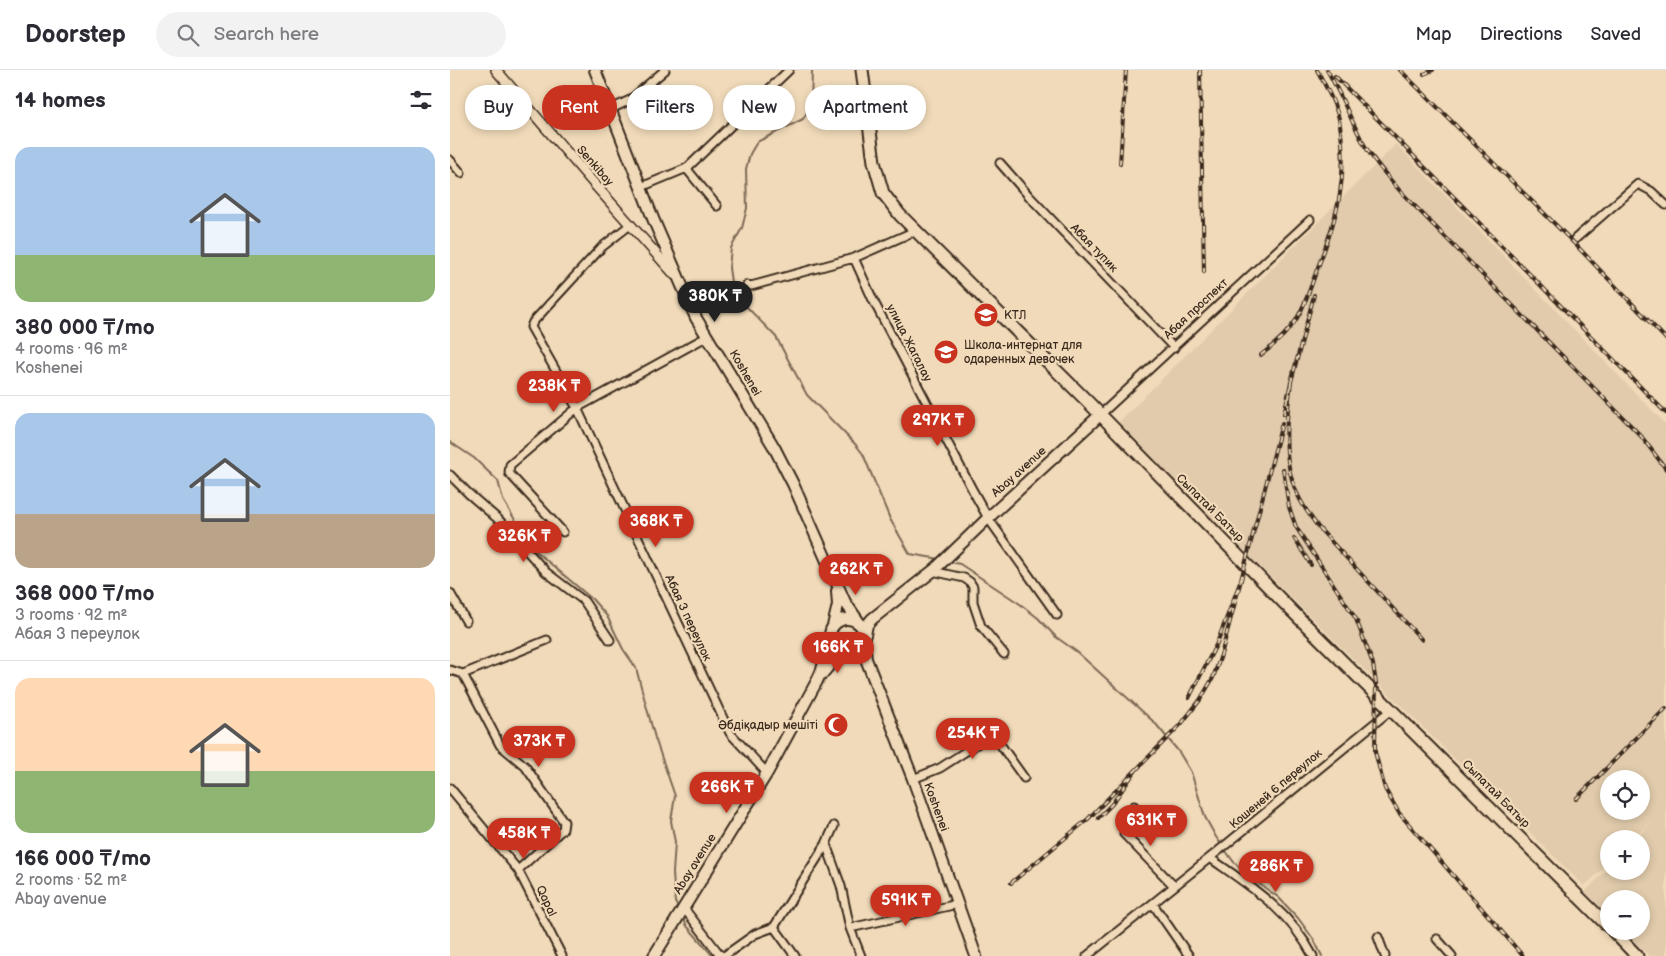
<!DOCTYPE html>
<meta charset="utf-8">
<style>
body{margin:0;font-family:"Balsamiq Sans",sans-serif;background:#f2f2f3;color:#2b2b33;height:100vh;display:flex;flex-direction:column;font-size:19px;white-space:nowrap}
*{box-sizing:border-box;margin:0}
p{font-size:16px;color:#7c7c81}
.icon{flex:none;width:28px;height:28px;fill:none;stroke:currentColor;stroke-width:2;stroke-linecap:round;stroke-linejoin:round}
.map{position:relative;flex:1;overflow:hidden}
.side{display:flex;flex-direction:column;background:#fff;width:450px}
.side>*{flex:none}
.top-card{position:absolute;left:15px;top:15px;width:475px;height:45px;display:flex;gap:10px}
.fabs{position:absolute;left:1150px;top:700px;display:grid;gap:10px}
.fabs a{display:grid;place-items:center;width:50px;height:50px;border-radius:50%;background:#fff;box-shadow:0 2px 8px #0003;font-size:25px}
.price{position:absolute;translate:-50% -42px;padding:0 11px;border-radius:18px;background:#c8321e;color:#fff;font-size:16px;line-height:32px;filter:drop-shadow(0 1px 2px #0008)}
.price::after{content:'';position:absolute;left:50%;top:30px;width:15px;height:11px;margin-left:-8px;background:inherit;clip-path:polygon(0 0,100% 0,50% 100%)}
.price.active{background:#222;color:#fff}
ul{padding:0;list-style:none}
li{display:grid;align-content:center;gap:10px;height:265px;padding:0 15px}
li+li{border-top:1px solid #e1e1e2}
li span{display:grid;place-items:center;height:155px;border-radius:15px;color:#555}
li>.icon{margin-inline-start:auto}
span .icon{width:90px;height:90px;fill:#fffc;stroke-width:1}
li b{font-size:21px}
h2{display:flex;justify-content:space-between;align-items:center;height:60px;padding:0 15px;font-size:21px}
.pill{padding:0 18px;border-radius:22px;background:#fff;box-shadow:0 2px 8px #0003;font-size:18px;line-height:45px}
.pill.active{background:#c8321e;color:#fff}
header{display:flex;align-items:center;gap:30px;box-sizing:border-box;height:70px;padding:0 25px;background:#fff;border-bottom:1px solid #e1e1e2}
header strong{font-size:24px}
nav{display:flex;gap:28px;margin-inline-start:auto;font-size:18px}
.search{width:350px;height:45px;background:#f2f2f3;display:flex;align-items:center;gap:12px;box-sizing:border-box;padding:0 18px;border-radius:28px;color:#7c7c81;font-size:19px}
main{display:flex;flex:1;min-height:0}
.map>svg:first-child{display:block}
.built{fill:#e1cbac;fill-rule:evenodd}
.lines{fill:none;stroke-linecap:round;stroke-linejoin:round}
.stream{stroke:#7d6a56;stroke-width:2}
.minor-casing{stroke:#3b2a1e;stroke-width:11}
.tertiary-casing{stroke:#3b2a1e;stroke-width:12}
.secondary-casing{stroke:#3b2a1e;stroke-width:14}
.primary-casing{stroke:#3b2a1e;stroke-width:15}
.minor{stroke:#f0dab9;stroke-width:7}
.tertiary{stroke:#f0dab9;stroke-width:9}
.secondary{stroke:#f0dab9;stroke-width:10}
.primary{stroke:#f0dab9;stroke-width:11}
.rail-casing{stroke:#3b2a1e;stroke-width:4}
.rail{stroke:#f0dab9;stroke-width:2;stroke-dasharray:5.5;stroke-linecap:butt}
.labels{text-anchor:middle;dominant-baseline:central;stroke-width:4.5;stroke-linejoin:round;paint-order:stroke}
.street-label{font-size:12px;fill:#3b2a1e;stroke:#f0dab9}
.poi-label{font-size:12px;fill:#3b2a1e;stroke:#f0dab9;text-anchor:start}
</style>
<header>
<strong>Doorstep</strong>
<div class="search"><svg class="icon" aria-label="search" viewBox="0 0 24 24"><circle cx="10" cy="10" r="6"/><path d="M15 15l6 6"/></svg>Search here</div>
<nav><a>Map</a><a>Directions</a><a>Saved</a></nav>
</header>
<main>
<section class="side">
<h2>14 homes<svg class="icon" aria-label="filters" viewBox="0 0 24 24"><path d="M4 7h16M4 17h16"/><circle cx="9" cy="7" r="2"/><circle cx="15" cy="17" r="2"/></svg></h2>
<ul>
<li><span style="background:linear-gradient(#a9c7e8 70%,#8fb573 0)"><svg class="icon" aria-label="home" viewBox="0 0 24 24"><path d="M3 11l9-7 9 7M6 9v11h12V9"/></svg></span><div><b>380 000 ₸/mo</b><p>4 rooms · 96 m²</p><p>Koshenei</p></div></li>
<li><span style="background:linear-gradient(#a9c7e8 65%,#b9a48a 0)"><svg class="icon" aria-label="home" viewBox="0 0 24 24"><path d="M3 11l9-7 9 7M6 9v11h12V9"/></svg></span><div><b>368 000 ₸/mo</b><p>3 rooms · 92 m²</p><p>Абая 3 переулок</p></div></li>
<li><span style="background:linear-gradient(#ffd9b3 60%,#8fb573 0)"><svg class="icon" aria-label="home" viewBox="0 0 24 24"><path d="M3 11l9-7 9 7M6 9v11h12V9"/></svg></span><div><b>166 000 ₸/mo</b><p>2 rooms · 52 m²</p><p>Abay avenue</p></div></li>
</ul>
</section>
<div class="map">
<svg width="1216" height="886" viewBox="0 0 1216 886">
<rect width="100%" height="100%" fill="#f0dab9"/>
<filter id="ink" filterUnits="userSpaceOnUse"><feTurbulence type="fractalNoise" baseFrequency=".02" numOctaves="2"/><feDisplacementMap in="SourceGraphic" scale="10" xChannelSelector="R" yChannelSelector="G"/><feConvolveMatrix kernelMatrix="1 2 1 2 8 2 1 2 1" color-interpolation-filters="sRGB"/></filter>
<g filter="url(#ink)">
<path class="built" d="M946 74 1216 355V886H1199L1174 861H1191V829H1159V846L1135 822 1159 797V801H1191V769H1186L1203 750 1183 769H1159V793L1134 816 666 355ZM1159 709H1191V741H1159Z"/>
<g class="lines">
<path class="stream" d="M362 0 361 36 353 49 307 72 300 84 296 99 297 138 292 158 281 178 279 198 282 219 293 233 326 267 357 325 406 375 413 384 440 449 460 484 490 489
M0 372 24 388 48 411 53 430 82 478 142 529 157 546 173 579 186 598 205 668 225 726 221 751 225 772 223 803 225 832 229 840
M500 492 510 494 570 534 588 548 606 567 627 582 705 653 729 682 741 702 755 747 766 767 783 791 798 806 828 827 848 848 864 870 872 886
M232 846 237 856 263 886"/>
<defs>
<path id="minor" d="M161 39 180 30 215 0
M366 40 420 56
M0 90 11 103
M550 93 579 126 724 278
M236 98 267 136
M191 117 237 98 339 0
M180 155 152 177 83 252 81 257 127 338 280 663 317 703
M1125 169 1188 114 1201 121 1216 135
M404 188 423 230 523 421 538 448 607 545
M297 215 301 216 404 188 465 161
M649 346 860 150
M0 405 19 424 49 450 96 502 134 531 160 570
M113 462 59 403 60 395 127 338 258 266
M482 501 514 508 520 512 523 517V532L531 556 554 584
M0 523 16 551
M0 600 13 604 50 675 75 696 114 752 113 759 68 800
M13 604 97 570
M463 709 490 698 541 665 545 667 574 708
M0 718 68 800 112 886
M684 736 674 764 724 816
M376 774 391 816 400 858 411 886
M760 788C801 817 839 840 863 886
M703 834 739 886
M233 837 271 886
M324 857 345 886
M400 858 508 834
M928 867 935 886
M987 869 1002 886
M274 886 305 864 324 857 376 774 384 756
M637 886 767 782 942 639"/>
<path id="tertiary" d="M46 0 146 116 225 205"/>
<path id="secondary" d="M145 0 204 151 246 248 324 377 343 414 395 532 411 555
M380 566a17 17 0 1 1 34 0a17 17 0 1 1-34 0Z
M383 556 388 535 387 521
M415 565 417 555 422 549 484 500 538 448 649 346
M414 570 416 589 463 709 526 886
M372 604 382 592 399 583
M204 886 317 703 367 611 372 600 380 568"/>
<path id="primary" d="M412 0 424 92 433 123 450 145 640 334 841 540 1159 857
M1163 861 1187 886"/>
</defs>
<use href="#minor" class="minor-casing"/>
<use href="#tertiary" class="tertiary-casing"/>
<use href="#secondary" class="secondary-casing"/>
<use href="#primary" class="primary-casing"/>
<use href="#minor" class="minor"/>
<use href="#tertiary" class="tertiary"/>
<use href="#secondary" class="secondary"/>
<use href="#primary" class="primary"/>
<defs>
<path id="rail" d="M750 0 754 202
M877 0C891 24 901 51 915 76 925 93 938 107 951 122L1191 366 1216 399
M950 0 1125 174 1216 269
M974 4 983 0
M885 6 1216 343
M670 94 676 0
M811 285C824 275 837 264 846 250 856 234 861 215 868 197 888 145 899 106 889 49 885 32 875 15 867 0
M841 312 864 225
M834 344 841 312C837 345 832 380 843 413 848 429 858 443 868 457L972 570
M833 399 839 437 846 457 906 549 923 594 926 613 925 682 935 719 949 743 1073 886
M844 468 861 495
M791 510 832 353
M686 700 732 653 750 630 763 608 771 585 791 510 767 573 739 628
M1126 729 1216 638
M561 813 638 749 686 700 662 734 648 748"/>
</defs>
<use href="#rail" class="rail-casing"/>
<use href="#rail" class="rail"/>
</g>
</g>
<defs>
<symbol id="school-disc" viewBox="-11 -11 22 22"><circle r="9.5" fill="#c8321e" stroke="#f0dab9"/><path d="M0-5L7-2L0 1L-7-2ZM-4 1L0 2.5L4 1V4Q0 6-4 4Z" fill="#fff"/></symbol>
<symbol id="mosque-disc" viewBox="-11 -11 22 22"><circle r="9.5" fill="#c8321e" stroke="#f0dab9"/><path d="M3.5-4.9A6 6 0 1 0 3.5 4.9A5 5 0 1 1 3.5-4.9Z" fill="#fff"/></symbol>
</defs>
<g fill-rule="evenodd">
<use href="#school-disc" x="522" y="231" width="28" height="28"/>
<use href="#school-disc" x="482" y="268" width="28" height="28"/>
<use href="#mosque-disc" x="372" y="641" width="28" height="28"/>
</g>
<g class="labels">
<g class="street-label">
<text transform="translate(145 96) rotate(49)">Senkibay</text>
<text transform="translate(644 178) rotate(46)">Абая тупик</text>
<text transform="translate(746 239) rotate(-43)">Абая проспект</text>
<text transform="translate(459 273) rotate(63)">улица Жагалау</text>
<text transform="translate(295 303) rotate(60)">Koshenei</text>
<text transform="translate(569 402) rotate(-42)">Abay avenue</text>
<text transform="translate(760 438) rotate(45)">Сыпатай Батыр</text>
<text transform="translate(238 548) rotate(65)">Абая 3 переулок</text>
<text transform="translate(826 719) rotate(-40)">Кошеней 6 переулок</text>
<text transform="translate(1046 724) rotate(45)">Сыпатай Батыр</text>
<text transform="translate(486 737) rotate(70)">Koshenei</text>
<text transform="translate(245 794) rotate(-58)">Abay avenue</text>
<text transform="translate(96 831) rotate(65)">Qapal</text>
</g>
<g class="poi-label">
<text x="554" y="245">КТЛ</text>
<text x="514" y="275">Школа-интернат для<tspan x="514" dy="14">одаренных девочек</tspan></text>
<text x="368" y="655" text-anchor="end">Әбдіқадыр мешіті</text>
</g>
</g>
</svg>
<div class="fabs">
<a><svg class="icon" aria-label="locate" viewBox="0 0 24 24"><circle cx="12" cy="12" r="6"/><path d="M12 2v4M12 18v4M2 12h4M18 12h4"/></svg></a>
<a>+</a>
<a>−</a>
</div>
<b class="price active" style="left:265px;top:253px">380K ₸</b>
<b class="price" style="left:104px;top:343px">238K ₸</b>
<b class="price" style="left:488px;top:377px">297K ₸</b>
<b class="price" style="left:206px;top:478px">368K ₸</b>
<b class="price" style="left:74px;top:493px">326K ₸</b>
<b class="price" style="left:406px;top:526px">262K ₸</b>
<b class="price" style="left:388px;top:604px">166K ₸</b>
<b class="price" style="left:523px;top:690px">254K ₸</b>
<b class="price" style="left:89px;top:698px">373K ₸</b>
<b class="price" style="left:277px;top:744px">266K ₸</b>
<b class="price" style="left:701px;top:777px">631K ₸</b>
<b class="price" style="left:74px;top:790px">458K ₸</b>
<b class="price" style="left:826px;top:823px">286K ₸</b>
<b class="price" style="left:456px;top:857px">591K ₸</b>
<div class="top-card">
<a class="pill">Buy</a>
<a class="pill active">Rent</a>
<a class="pill">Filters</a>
<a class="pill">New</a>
<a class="pill">Apartment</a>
</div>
</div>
</main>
